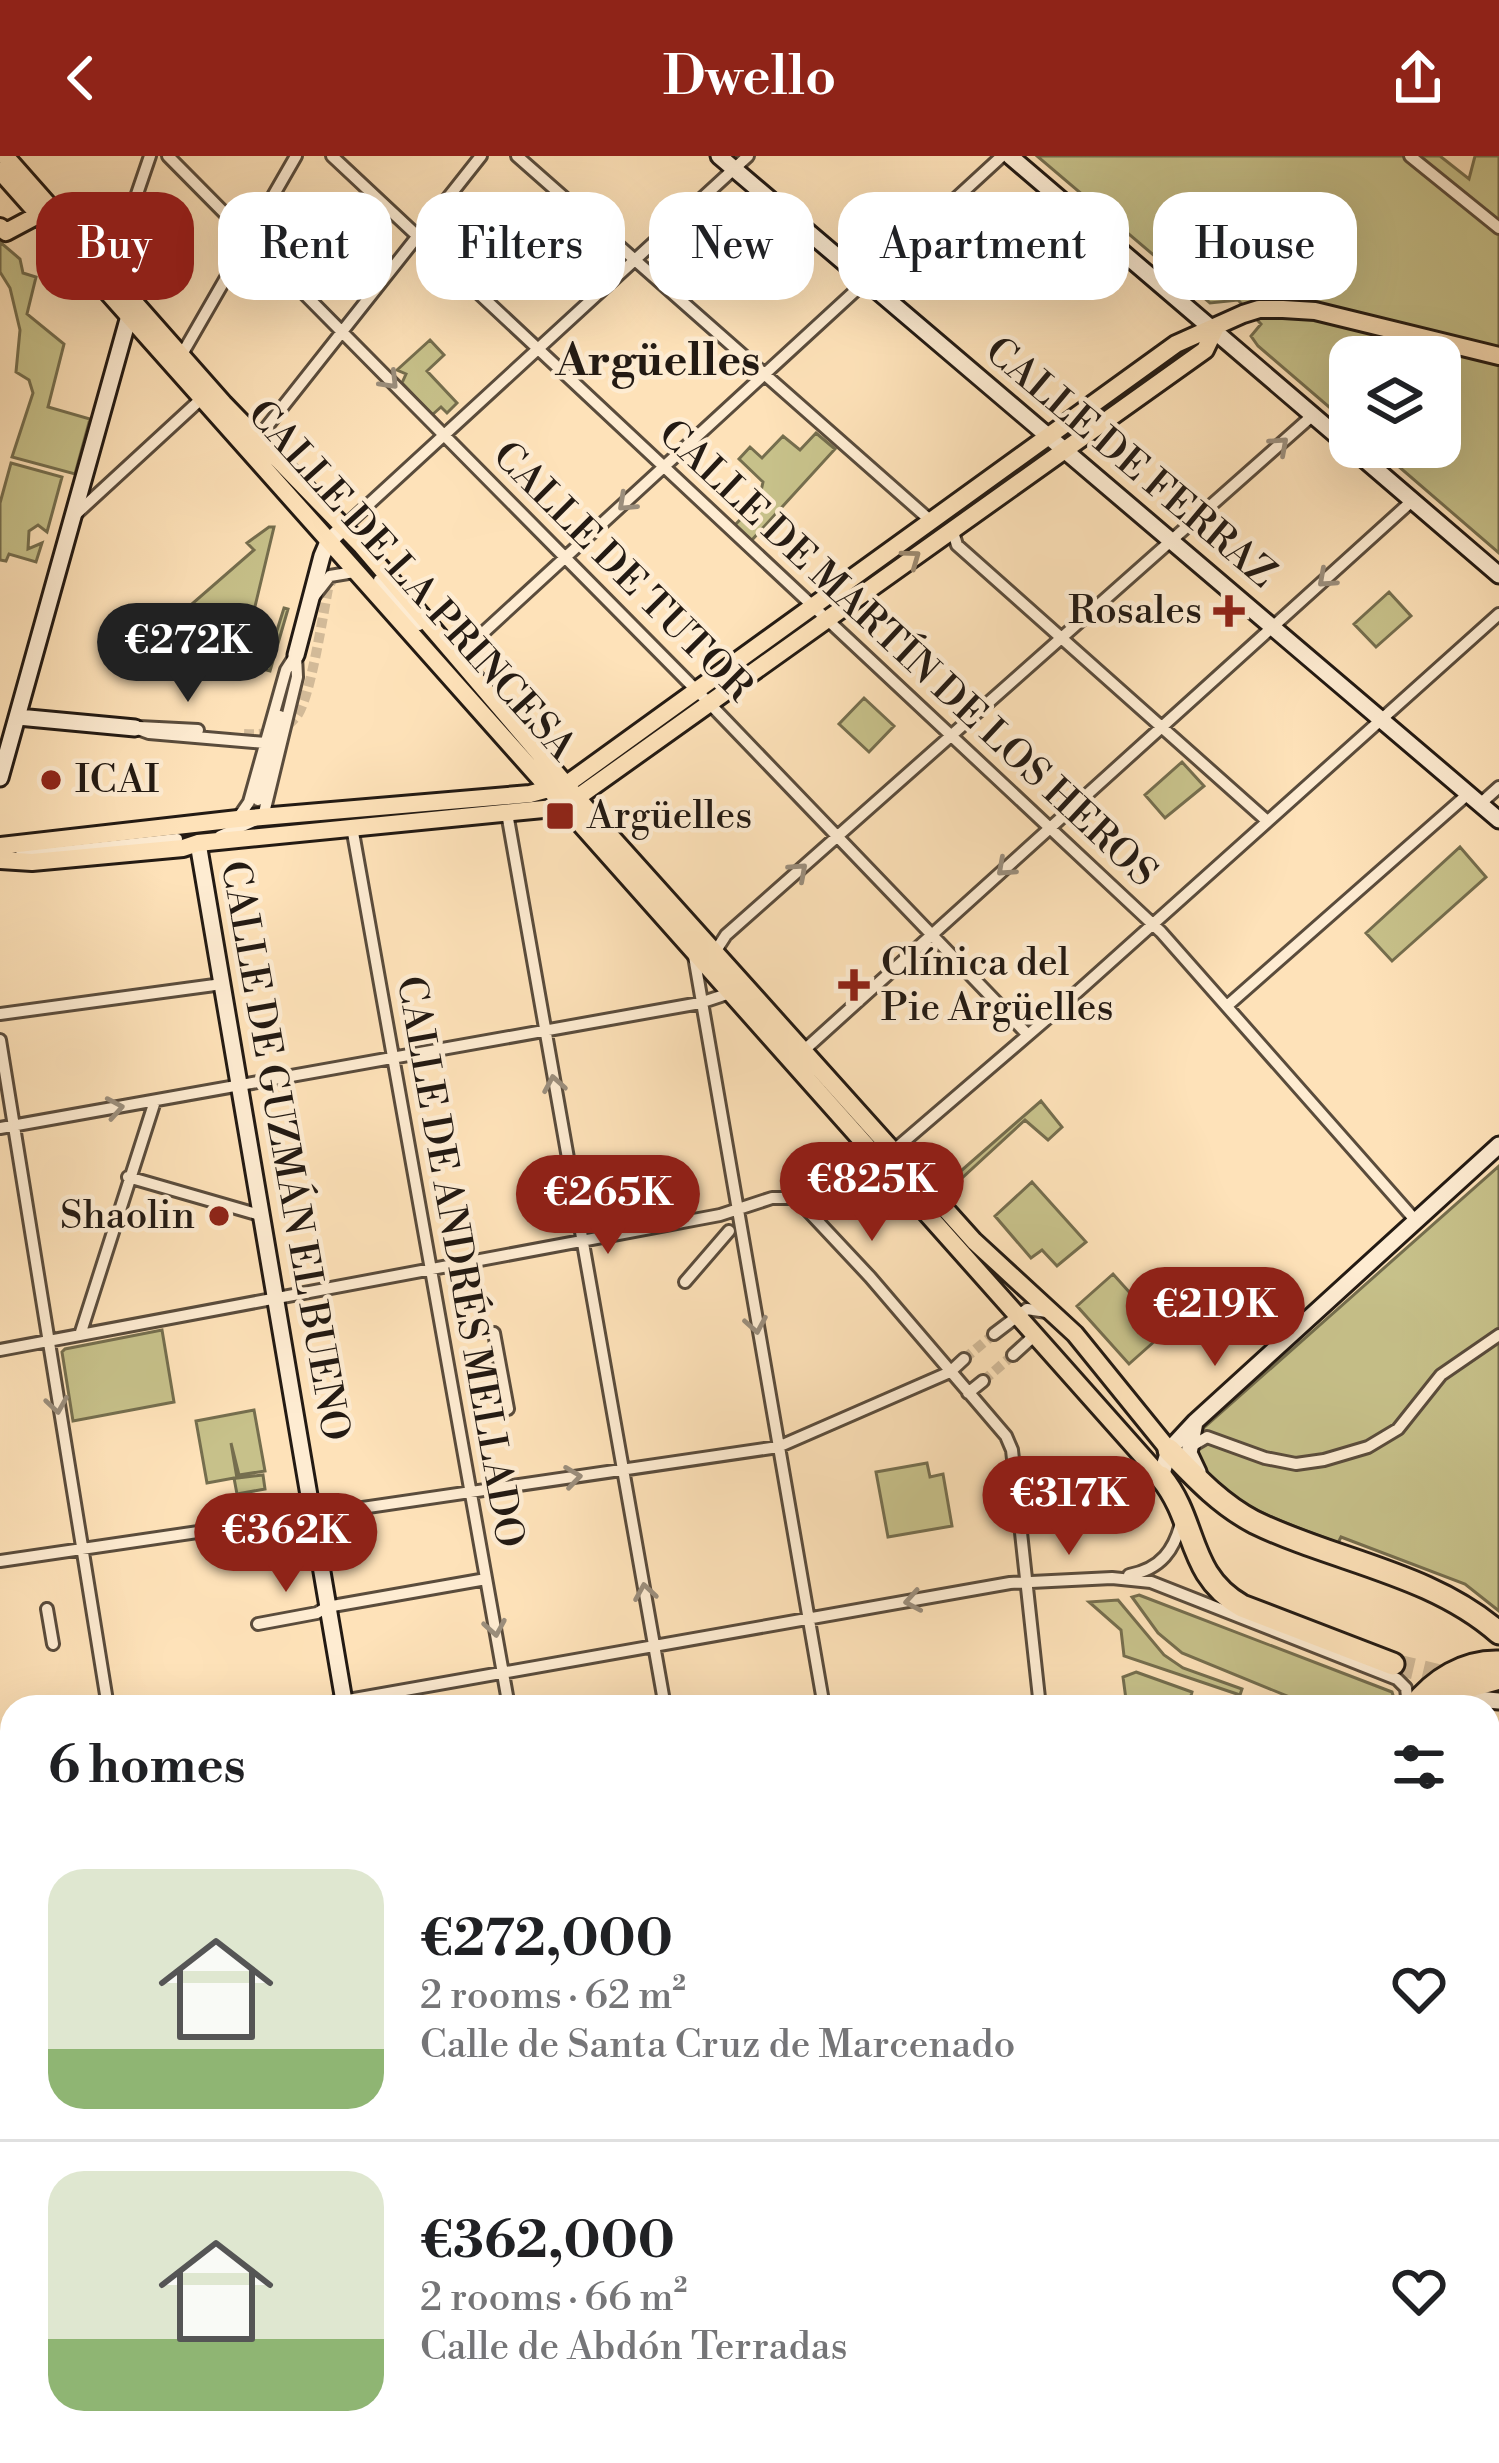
<!DOCTYPE html>
<meta charset="utf-8">
<style>
body{margin:0;font-family:"Libre Bodoni",serif;background:#f2f2f2;color:#202124;height:100vh;display:flex;flex-direction:column;font-size:45px;white-space:nowrap}
*{box-sizing:border-box;margin:0}
p{font-size:39px;color:#757577}
.icon{flex:none;width:66px;height:66px;fill:none;stroke:currentColor;stroke-width:2;stroke-linecap:round;stroke-linejoin:round}
.map{position:relative;flex:1;overflow:hidden}
.sheet{position:absolute;left:0px;top:1539px;width:1500px;height:768px;display:flex;flex-direction:column;background:#fff;border-radius:36px 36px 0 0;box-shadow:0 12px 48px #0002}
.sheet>*{flex:none}
.top-card{position:absolute;left:36px;top:36px;width:1428px;height:108px;display:flex;gap:24px}
.fabs{position:absolute;left:1329px;top:180px;display:grid;gap:24px}
.fabs a{display:grid;place-items:center;width:132px;height:132px;border-radius:24px;background:#fff;box-shadow:0 12px 48px #0002;font-size:60px}
.price{position:absolute;translate:-50% -102px;padding:0 27px;border-radius:42px;background:#8f2418;color:#fff;font-size:39px;line-height:78px;filter:drop-shadow(0 3px 6px #0008)}
.price::after{content:'';position:absolute;left:50%;top:72px;width:36px;height:27px;margin-left:-18px;background:inherit;clip-path:polygon(0 0,100% 0,50% 100%)}
.price.current{background:#222;color:#fff}
ul{padding:0;list-style:none}
li{display:flex;align-items:center;gap:36px;height:300px;padding:0 48px}
li+li{border-top:3px solid #e0e0e0}
li span{display:grid;place-items:center;flex:none;width:336px;height:240px;border-radius:36px;color:#555}
li>.icon{margin-inline-start:auto}
span .icon{width:144px;height:144px;fill:#fffc;stroke-width:1}
li b{font-size:51px}
h2{display:flex;justify-content:space-between;align-items:center;height:144px;padding:0 48px;font-size:51px}
.chip{padding:0 42px;border-radius:36px;background:#fff;box-shadow:0 12px 48px #0002;font-size:42px;line-height:108px}
.chip.current{background:#8f2418;color:#fff}
header{display:flex;justify-content:space-between;align-items:center;height:156px;padding:0 48px;background:#8f2418;color:#fff;font-size:54px;font-weight:600}
.map>svg:first-child{display:block}
.green{fill:#c7c18a;stroke:#756e4e;stroke-width:3}
.lines{fill:none;stroke-linecap:round;stroke-linejoin:round}
.street-tunnel{stroke:#d2ba98;stroke-width:10;stroke-dasharray:10 5;stroke-linecap:butt}
.highway-tunnel{stroke:#d2ba98;stroke-width:21;stroke-dasharray:21 10;stroke-linecap:butt}
.street-casing{stroke:#5a4c3c;stroke-width:16}
.secondary-casing{stroke:#231a13;stroke-width:21}
.primary-casing{stroke:#231a13;stroke-width:22}
.highway-casing{stroke:#231a13;stroke-width:27}
.street{stroke:#feecd2;stroke-width:10}
.secondary{stroke:#feecd2;stroke-width:15}
.primary{stroke:#fee2b9;stroke-width:16}
.highway{stroke:#fee2b9;stroke-width:21}
.oneway{stroke:#9b8e7c}
.oneway2{stroke:#9b886e}
.poi-dot{fill:#8f2418;stroke:#feecd2;stroke-width:4.5}
.labels{text-anchor:middle;dominant-baseline:central;stroke-width:9;stroke-linejoin:round;paint-order:stroke}
.street-label{font-size:39px;fill:#231a13;stroke:#feecd2}
.poi-label{font-size:39px;fill:#231a13;stroke:#feecd2;text-anchor:start}
.quarter-label{font-size:45px;font-weight:bold;fill:#231a13;stroke:#feecd2}
</style>
<header><svg class="icon" aria-label="back" viewBox="0 0 24 24"><path d="M15 5l-7 7 7 7"/></svg>Dwello<svg class="icon" aria-label="share" viewBox="0 0 24 24"><path d="M12 15V3M7 8l5-5 5 5M5 13v7h14v-7"/></svg></header>
<div class="map">
<svg width="1499" height="2307" viewBox="0 0 1499 2307">
<rect width="100%" height="100%" fill="#fee2b9"/>
<filter id="stains"><feTurbulence type="fractalNoise" baseFrequency=".00167" numOctaves="4"/><feColorMatrix values="0 0 0 0 .2 0 0 0 0 .09 0 0 0 0 .02 0 0 0 .5 -.17"/></filter>
<radialGradient id="worn" r=".72"><stop offset=".6" stop-color="#630" stop-opacity="0"/><stop offset="1" stop-color="#630" stop-opacity=".3"/></radialGradient>
<path class="green" d="M1037 0H1440L1469 23 1475 0H1499V397L1376 291H1440V201H1350V269L1258 190 1251 180 1261 168 1238 144 1210 147Z
M0 86 20 103 23 117 36 121 27 158 64 188 48 251 90 263 75 318 12 301 33 237 29 224 16 216 20 174 10 132 0 116Z
M430 184 444 199 427 215 457 247 447 257 441 251 432 259 402 227 406 218 397 214Z
M816 277 835 293 751 385 735 369 759 344 763 326 739 303 750 291 762 302 783 280 800 294Z
M11 307 62 321 47 376 38 369 29 375 28 393 42 387 36 406 9 398 6 405 0 404V347Z
M269 371H274L252 463 193 447 254 394 247 387Z
M1389 436 1411 460 1376 491 1354 468Z
M284 452 288 453 270 515 217 502 121 495 127 462 269 500Z
M864 542 894 570 869 596 839 568Z
M1182 606 1204 630 1165 662 1145 639Z
M1460 691 1486 721 1392 805 1366 777Z
M1041 945 1062 971 1048 984 1025 964 950 1033 946 1028Z
M1499 1010V1455L1465 1428 1341 1381 1338 1387C1290 1368 1222 1349 1194 1302L1198 1277Z
M1032 1026 1086 1086 1057 1110 1042 1094 1031 1102 995 1060Z
M1113 1118 1165 1176 1129 1208 1077 1150Z
M162 1174 174 1246 73 1265 62 1196 65 1193Z
M254 1254 265 1315 239 1319 231 1287 237 1322 263 1319 265 1333 237 1338 234 1322 207 1327 196 1265Z
M927 1307 930 1321 943 1318 952 1370 888 1381 876 1316Z
M1139 1439 1392 1536 1396 1549 1314 1551 1182 1497 1158 1477 1132 1441Z
M1118 1444 1164 1499 1183 1512 1242 1533 1240 1539 1124 1500 1121 1474 1089 1446Z
M1136 1516 1192 1536 1188 1551H1127L1123 1521Z
M1499 1919V2029L1488 2018V1923Z"/>
<g class="lines">
<path class="street-tunnel" d="M244 578C264 579 283 577 296 561 310 546 323 458 328 433L335 417 355 407 367 412 379 424
M177 683 232 670
M964 1203 994 1178
M983 1225 1013 1199"/>
<path class="highway-tunnel" d="M1393 1508 1457 1523"/>
<defs>
<path id="street" d="M168 0 710 548 1028 879
M332 0 1161 776 1416 1065
M517 0 931 365
M1410 0 1499 72
M110 117 150 0
M181 200 296 0
M258 282 481 0
M75 359 200 244
M344 371 748 0
M952 373 957 389 1266 664
M379 424 419 469
M312 443 330 420 354 416
M459 499 1002 0
M139 571 198 574
M135 572 149 577 265 587
M258 644 280 560
M1480 648 1499 631
M507 657 665 1551
M238 662 249 646 286 514 295 500
M352 671 509 1551
M220 680 263 661 297 521 296 499
M20 700 177 683
M715 796 726 779 1313 259
M694 800 824 1551
M1227 850 1468 638
M0 858 222 828
M0 884 108 1551
M801 897 1413 344
M0 972 700 847 733 836
M128 1021 260 1059
M816 1061 1056 855 1499 458
M685 1126 729 1075
M494 1177 508 1253
M994 1178 1027 1153 1047 1156
M80 1179 155 945
M0 1194 720 1059 772 1042H796L870 1121 1006 1280 1012 1294 1040 1551
M1013 1199 1036 1178
M968 1237 983 1225
M1190 1291 1207 1281 1265 1302 1296 1308 1324 1304 1368 1291 1398 1273 1441 1219 1499 1179
M0 1405 778 1291 950 1216 964 1203
M1129 1419C1161 1413 1175 1394 1182 1363
M47 1453 53 1488
M258 1468 317 1457 327 1451 486 1423
M309 1551 1010 1427 1112 1422 1151 1426 1397 1523 1406 1532 1408 1550
M0 1605 12 1603
M0 1794 12 1792
M0 1901 12 1967
M0 2023 12 2021
M1488 2042 1499 2053
M70 2295 72 2307
M231 2295 233 2307
M643 2295 645 2307
M719 2295 720 2307
M796 2295 800 2307
M1180 2295 1188 2307"/>
<path id="secondary" d="M719 0 1499 664
M1010 0 1350 291
M1350 291 1499 419
M296 499 322 400 328 386 344 371
M18 561 135 572
M0 622 129 160
M198 687 345 1551
M1195 1266 1189 1297 1198 1316
M1161 1321 1169 1294 1195 1266 1499 989
M1451 1551 1477 1543 1499 1545
M469 2295 471 2307
M300 2307 315 2295
M335 2307 350 2295"/>
<path id="primary" d="M5 0 224 248 362 390 597 665 974 1085 1075 1178 1169 1294
M0 15 1161 1321
M0 71 6 76 38 59
M0 690 238 663 530 638 567 628 1176 188 1243 158 1259 153H1283L1315 155 1499 200
M0 704 32 706 183 692 198 687 564 651 1205 194 1215 173
M0 2265 12 2263
M317 2307 332 2295
M928 2307 937 2295"/>
<path id="highway" d="M1169 1294C1195 1321 1220 1348 1254 1366 1334 1405 1431 1417 1499 1477
M1161 1321C1198 1366 1186 1418 1242 1450L1393 1508
M1413 1551C1434 1524 1464 1505 1499 1506
M1433 1551 1453 1535 1499 1522"/>
</defs>
<use href="#street" class="street-casing"/>
<use href="#secondary" class="secondary-casing"/>
<use href="#primary" class="primary-casing"/>
<use href="#highway" class="highway-casing"/>
<use href="#street" class="street"/>
<use href="#secondary" class="secondary"/>
<use href="#primary" class="primary"/>
<use href="#highway" class="highway"/>
</g>
<defs><path id="oneway-chevron" d="M-2-3.5L2.5 0L-2 3.5" fill="none" stroke-width="1.6" stroke-linecap="round" stroke-linejoin="round" transform="scale(3)"/></defs>
<g class="oneway">
<use href="#oneway-chevron" transform="translate(390 225) rotate(46)"/>
<use href="#oneway-chevron" transform="translate(1280 289) rotate(-42)"/>
<use href="#oneway-chevron" transform="translate(626 347) rotate(137)"/>
<use href="#oneway-chevron" transform="translate(1326 423) rotate(138)"/>
<use href="#oneway-chevron" transform="translate(1005 712) rotate(138)"/>
<use href="#oneway-chevron" transform="translate(799 715) rotate(-42)"/>
<use href="#oneway-chevron" transform="translate(554 928) rotate(-100)"/>
<use href="#oneway-chevron" transform="translate(115 952) rotate(-10)"/>
<use href="#oneway-chevron" transform="translate(756 1169) rotate(80)"/>
<use href="#oneway-chevron" transform="translate(57 1249) rotate(81)"/>
<use href="#oneway-chevron" transform="translate(573 1321) rotate(-8)"/>
<use href="#oneway-chevron" transform="translate(645 1436) rotate(-99)"/>
<use href="#oneway-chevron" transform="translate(913 1445) rotate(170)"/>
<use href="#oneway-chevron" transform="translate(495 1472) rotate(80)"/>
</g>
<use class="oneway2" href="#oneway-chevron" transform="translate(912 402) rotate(-36)"/>
<g class="poi-dot">
<path d="M1223 437h12v12h12v12h-12v12h-12v-12h-12v-12h12z"/>
<circle cx="51" cy="624" r="12"/>
<rect x="545" y="645" width="30" height="30" rx="6"/>
<path d="M848 811h12v12h12v12h-12v12h-12v-12h-12v-12h12z"/>
<circle cx="219" cy="1060" r="12"/>
</g>
<g class="labels">
<g class="street-label">
<text transform="translate(1130 307) rotate(40)">CALLE DE FERRAZ</text>
<text transform="translate(622 416) rotate(45)">CALLE DE TUTOR</text>
<text transform="translate(411 425) rotate(48)">CALLE DE LA PRINCESA</text>
<text transform="translate(907 498) rotate(43)">CALLE DE MARTÍN DE LOS HEROS</text>
<text transform="translate(284 995) rotate(80)">CALLE DE GUZMÁN EL BUENO</text>
<text transform="translate(459 1106) rotate(80)">CALLE DE ANDRÉS MELLADO</text>
</g>
<g class="poi-label">
<text x="1202" y="455" text-anchor="end">Rosales</text>
<text x="75" y="624">ICAI</text>
<text x="587" y="660">Argüelles</text>
<text x="881" y="807">Clínica del<tspan x="881" dy="45">Pie Argüelles</tspan></text>
<text x="195" y="1060" text-anchor="end">Shaolin</text>
</g>
<g class="quarter-label">
<text x="658" y="205">Argüelles</text>
</g>
</g>
<rect width="100%" height="100%" filter="url(#stains)"/>
<rect width="100%" height="100%" fill="url(#worn)"/>
</svg>
<div class="fabs">
<a><svg class="icon" aria-label="layers" viewBox="0 0 24 24"><path d="M12 4l9 5-9 5-9-5zM3 14l9 5 9-5"/></svg></a>
</div>
<b class="price current" style="left:188px;top:549px">€272K</b>
<b class="price" style="left:872px;top:1088px">€825K</b>
<b class="price" style="left:608px;top:1101px">€265K</b>
<b class="price" style="left:1215px;top:1213px">€219K</b>
<b class="price" style="left:1069px;top:1402px">€317K</b>
<b class="price" style="left:286px;top:1439px">€362K</b>
<div class="top-card">
<a class="chip current">Buy</a>
<a class="chip">Rent</a>
<a class="chip">Filters</a>
<a class="chip">New</a>
<a class="chip">Apartment</a>
<a class="chip">House</a>
</div>
<section class="sheet">
<h2>6 homes<svg class="icon" aria-label="filters" viewBox="0 0 24 24"><path d="M4 7h16M4 17h16"/><circle cx="9" cy="7" r="2"/><circle cx="15" cy="17" r="2"/></svg></h2>
<ul>
<li><span style="background:linear-gradient(#dfe7d0 75%,#8fb573 0)"><svg class="icon" aria-label="home" viewBox="0 0 24 24"><path d="M3 11l9-7 9 7M6 9v11h12V9"/></svg></span><div><b>€272,000</b><p>2 rooms · 62 m²</p><p>Calle de Santa Cruz de Marcenado</p></div><svg class="icon" aria-label="heart" viewBox="0 0 24 24"><path d="M12 20l-8-8c-3-5 5-10 8-4 3-6 11-1 8 4z"/></svg></li>
<li><span style="background:linear-gradient(#dfe7d0 70%,#8fb573 0)"><svg class="icon" aria-label="home" viewBox="0 0 24 24"><path d="M3 11l9-7 9 7M6 9v11h12V9"/></svg></span><div><b>€362,000</b><p>2 rooms · 66 m²</p><p>Calle de Abdón Terradas</p></div><svg class="icon" aria-label="heart" viewBox="0 0 24 24"><path d="M12 20l-8-8c-3-5 5-10 8-4 3-6 11-1 8 4z"/></svg></li>
</ul>
</section>
</div>
